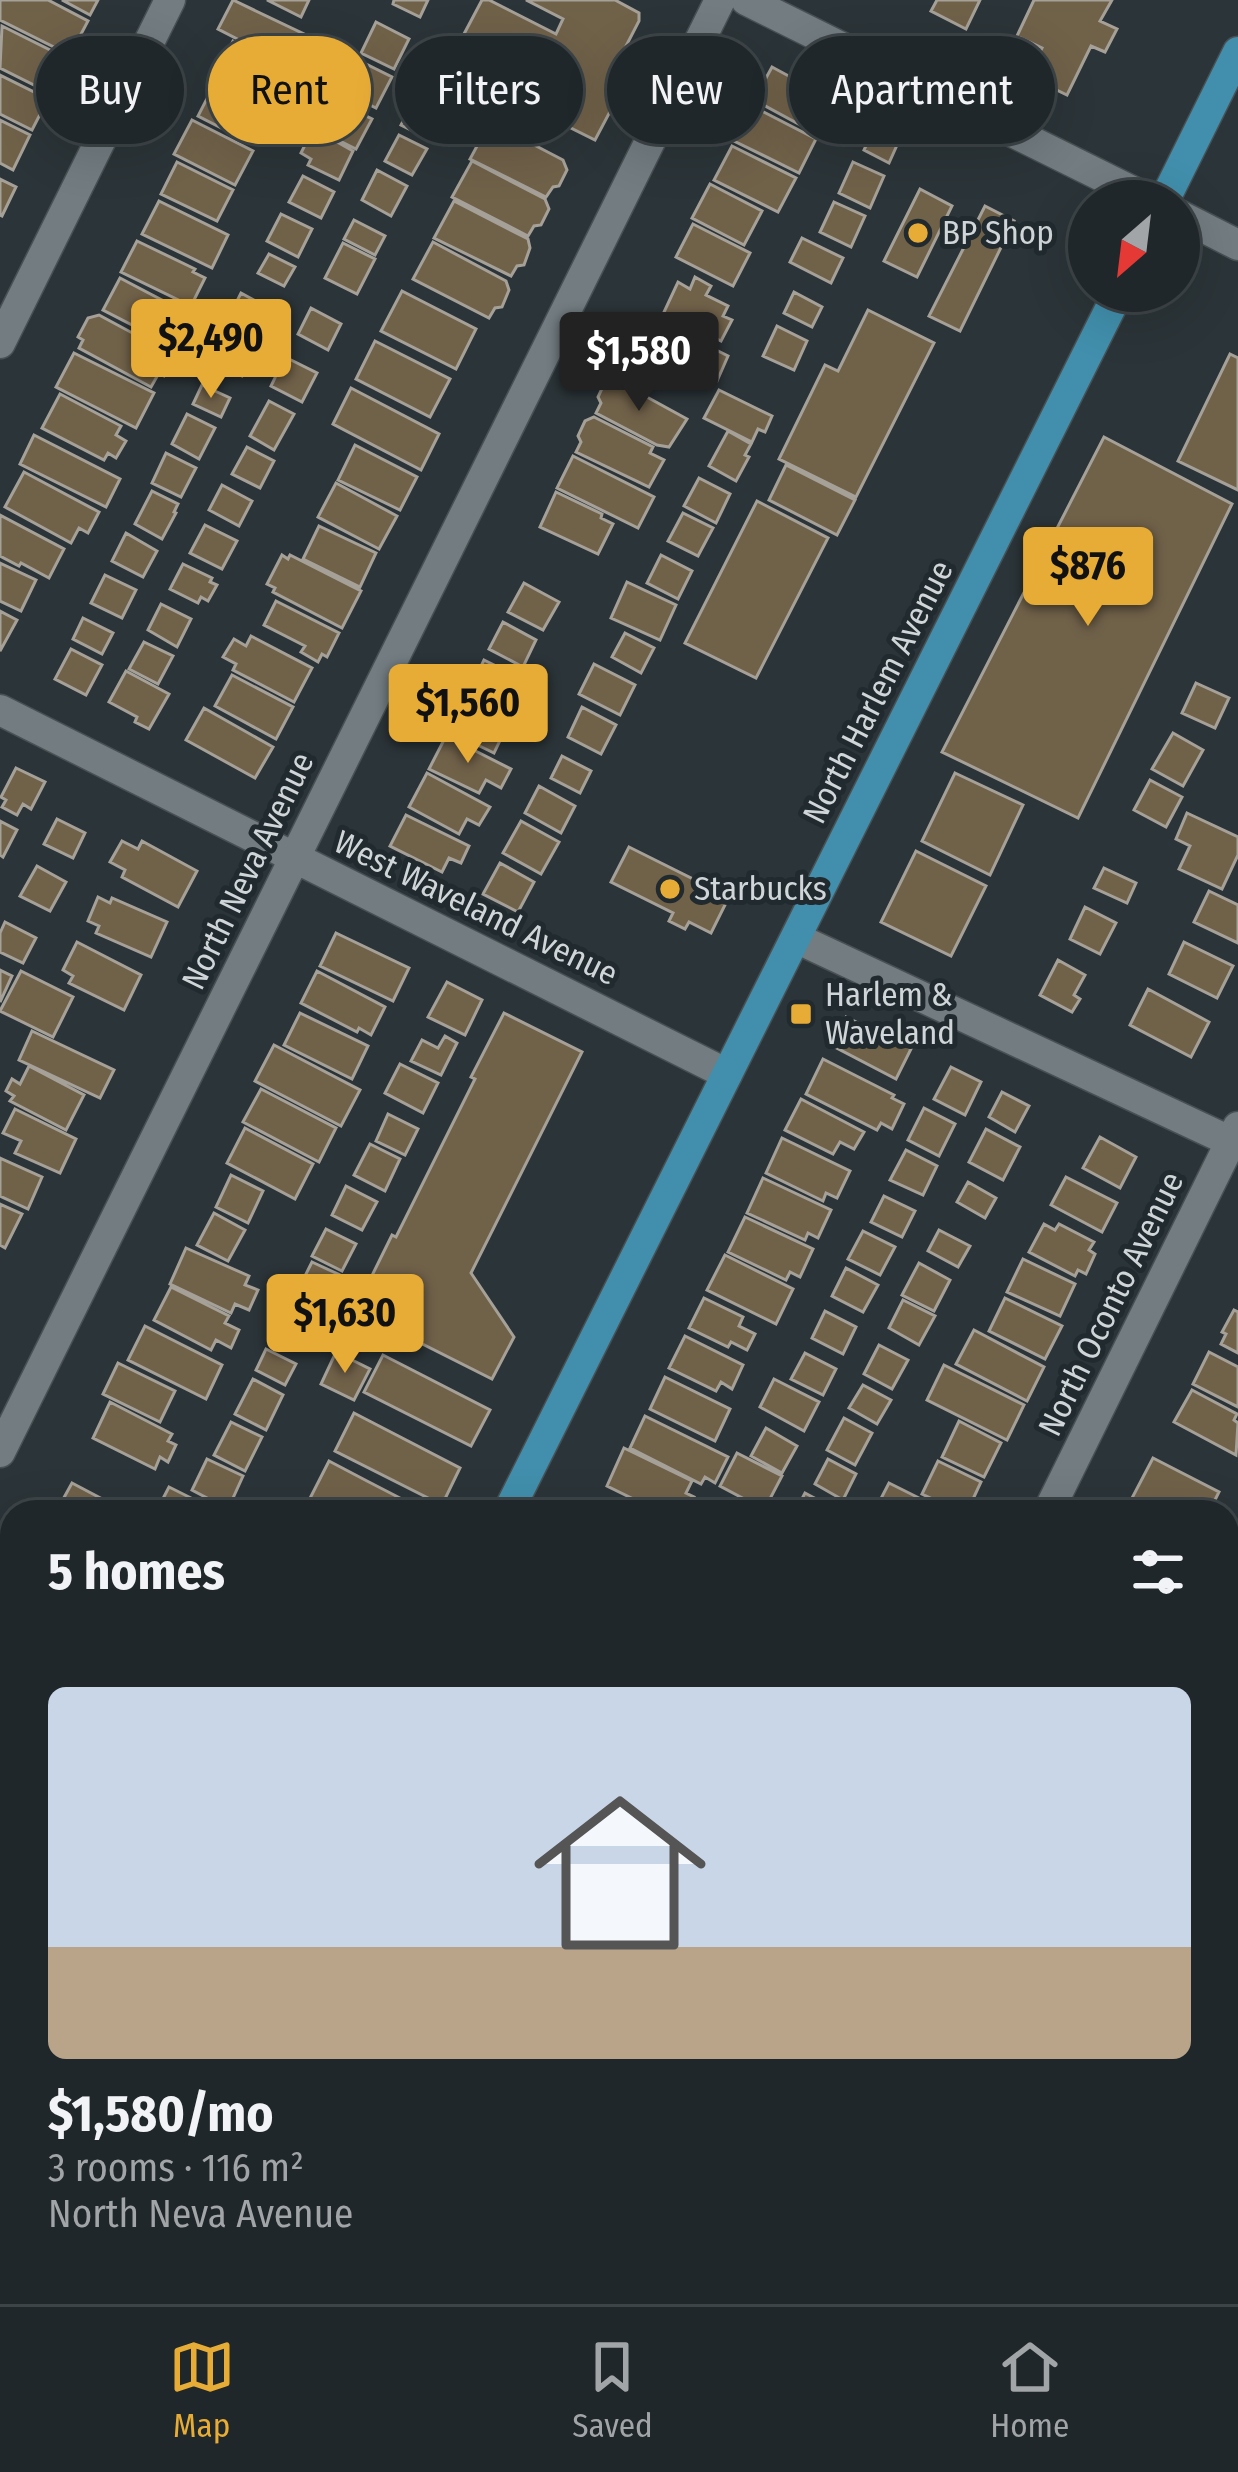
<!DOCTYPE html>
<meta charset="utf-8">
<style>
body{margin:0;font-family:"Fira Sans Condensed",sans-serif;background:#2d3336;color:#f1f3f6;height:100vh;display:flex;flex-direction:column;font-size:45px;white-space:nowrap}
*{box-sizing:border-box;margin:0}
p{font-size:39px;color:#a2a5a8}
.icon{flex:none;width:66px;height:66px;fill:none;stroke:currentColor;stroke-width:2;stroke-linecap:round;stroke-linejoin:round}
.map{position:relative;flex:1;overflow:hidden}
.drawer{position:absolute;left:0px;top:1500px;width:1239px;height:804px;display:flex;flex-direction:column;background:#20272a;border-radius:36px 36px 0 0;box-shadow:0 12px 48px #0002,0 0 0 3px #3d4447}
.drawer>*{flex:none}
.hud{position:absolute;left:36px;top:36px;width:1167px;height:108px;display:flex;gap:24px}
.needle{width:78px;rotate:208deg}
.buttons{position:absolute;left:1068px;top:180px;display:grid;gap:24px}
.buttons a{display:grid;place-items:center;width:132px;height:132px;border-radius:50%;background:#20272a;box-shadow:0 12px 48px #0002,0 0 0 3px #3d4447;font-size:60px}
.price{position:absolute;translate:-50% -102px;padding:0 27px;border-radius:12px;background:#e7ac36;color:#111;font-size:39px;line-height:78px;filter:drop-shadow(0 3px 6px #0008)}
.price::after{content:'';position:absolute;left:50%;top:72px;width:36px;height:27px;margin-left:-18px;background:inherit;clip-path:polygon(0 0,100% 0,50% 100%)}
.price.current{background:#222;color:#fff}
ul{padding:0;list-style:none}
li{display:grid;align-content:center;gap:24px;height:636px;padding:0 48px}
li span{display:grid;place-items:center;height:372px;border-radius:18px;color:#555}
li>.icon{margin-inline-start:auto}
span .icon{width:216px;height:216px;fill:#fffc;stroke-width:1}
li b{font-size:51px}
h2{display:flex;justify-content:space-between;align-items:center;height:144px;padding:0 48px;font-size:51px}
.tag{padding:0 42px;border-radius:54px;background:#20272a;box-shadow:0 12px 48px #0002,0 0 0 3px #3d4447;font-size:42px;line-height:108px}
.tag.current{background:#e7ac36;color:#111}
.tabs{display:flex;justify-content:space-around;align-items:center;height:168px;border-top:3px solid #3d4447;background:#20272a;font-size:33px;color:#a2a5a8}
.tabs a{display:grid;justify-items:center;gap:6px}
.tabs .current{color:#e7ac36}
.map>svg:first-child{display:block}
.building{fill:#706149;stroke:#a6a198;stroke-width:3}
.lines{fill:none;stroke-linecap:round;stroke-linejoin:round}
.minor-casing{stroke:#485054;stroke-width:33}
.major-casing{stroke:#485054;stroke-width:33}
.minor{stroke:#727c81;stroke-width:30}
.major{stroke:#418fac;stroke-width:30}
.poi-dot{fill:#e7ac36;stroke:#212a2e;stroke-width:4.5}
.labels{text-anchor:middle;dominant-baseline:central;stroke-width:10;stroke-linejoin:round;paint-order:stroke}
.poi-label{font-size:33px;fill:#cfd5d8;stroke:#212a2e;text-anchor:start}
.street-label{font-size:33px;fill:#cfd5d8;stroke:#212a2e}
</style>
<div class="map">
<svg width="1238" height="2304" viewBox="0 0 1238 2304">
<rect width="100%" height="100%" fill="#2b3438"/>
<path class="building" d="M0 0H48L88 21 70 55 0 20Z
M62 0H98L90 15Z
M233 0 325 44 309 76 218 29Z
M267 0H309L301 17Z
M394 0H428L420 17 393 4Z
M482 0H489L556 34 563 19 526 0H615L639 13V21L624 50 629 53 615 81 620 83 609 104 613 106 595 140 543 114 556 90 468 44 471 38 464 34Z
M937 0H980L966 29 931 11Z
M1034 0H1112L1100 21 1117 29 1105 52 1091 46 1067 95 1028 76 1042 48 1017 36Z
M376 22 409 39 394 69 361 53Z
M2 26 70 60 52 94 0 68Z
M233 41 307 80 289 115 215 76Z
M358 60 392 77 376 108 342 91Z
M772 67 835 101 817 134 754 100Z
M0 75 48 99 32 130 0 114Z
M215 83 275 114 260 142 243 134 241 138 198 116Z
M415 98 445 113 431 140 401 125Z
M338 102 372 119 356 149 322 132Z
M752 106 816 139 799 173 734 141Z
M0 120 30 135 13 170 0 163Z
M192 120 253 151 235 185 174 154Z
M490 122 563 160 567 170 559 186 553 187 546 197 470 159Z
M877 122 902 134 889 163 864 150Z
M323 134 353 151 339 180 308 165 311 159 301 153 308 139 318 144Z
M399 135 427 149 412 175 385 161Z
M732 146 796 178 778 212 714 180Z
M472 161 545 199 549 209 541 225 534 226 528 236 452 197Z
M177 162 233 190 217 221 161 194Z
M853 162 884 176 870 208 839 193Z
M377 170 407 186 391 216 362 200Z
M303 176 334 192 321 218 289 202Z
M0 179 16 187 2 216 0 215Z
M710 184 762 211 744 245 692 218Z
M920 189 952 206 917 277 884 261Z
M159 201 228 235 212 268 142 234Z
M454 201 528 239 530 248 524 265 517 266 511 276 434 238Z
M834 202 865 216 851 247 820 232Z
M985 206 1014 221 960 331 929 316Z
M281 214 312 229 298 257 267 241Z
M354 220 385 236 375 255 344 239Z
M693 224 750 253 733 286 676 257Z
M802 238 843 258 831 283 790 262Z
M137 241 195 269 193 272 205 278 191 306 121 272Z
M433 242 506 281 509 290 502 307 495 308 489 318 413 279Z
M343 243 375 259 357 294 325 278Z
M269 254 295 267 284 286 258 273Z
M695 277 711 286 706 295 728 306 723 316 732 320 721 341 664 312 678 282 690 289Z
M120 278 175 307 168 321 180 327 171 345 103 310Z
M402 291 476 329 456 369 381 331Z
M794 292 822 307 812 327 784 313Z
M241 293 272 310 258 335 228 319Z
M311 308 341 324 328 350 298 334Z
M868 310 934 343 856 497 779 459 825 365 838 371Z
M99 315 175 356 164 376 159 373 151 387 79 348 83 340 78 337 88 318Z
M777 326 807 341 794 370 763 356Z
M223 329 256 346 242 376 208 359Z
M375 341 450 379 430 417 356 379Z
M700 342 728 356 717 381 688 367Z
M74 353 154 393 136 428 56 387Z
M1230 354 1238 358V490L1178 461Z
M285 357 317 373 302 402 271 386Z
M614 379 687 419 669 447 657 445 596 413 601 403 598 397 605 382Z
M202 385 230 398 221 417 193 404Z
M351 388 439 434 421 470 333 424Z
M719 390 772 416 765 432 758 429 752 442 704 418Z
M60 394 121 426 116 435 126 441 116 458 108 453 104 460 42 428Z
M269 401 294 414 274 450 250 436Z
M187 414 215 428 199 459 172 444Z
M594 417 653 447 650 453 664 460 649 487 576 452 581 442 578 436 585 421Z
M728 431 751 444 745 455 749 457 736 481 709 466Z
M34 435 120 479 106 507 20 464Z
M1104 437 1232 504 1078 818 942 752Z
M355 445 417 477 400 510 338 480Z
M247 447 274 461 260 488 232 474Z
M166 453 196 468 181 497 152 483Z
M573 456 654 497 638 528 557 488Z
M786 465 855 500 837 535 769 500Z
M24 472 99 512 88 533 79 528 71 543 5 507Z
M699 478 730 494 716 523 684 506Z
M336 483 397 516 379 549 318 517Z
M222 485 252 501 239 526 209 510Z
M152 491 178 504 174 512 176 513 162 539 135 524Z
M556 492 602 514 601 518 613 524 598 554 540 527Z
M757 501 828 538 756 678 685 643Z
M683 513 713 528 698 556 668 541Z
M0 515 64 549 49 578 21 563 19 566 0 556Z
M205 525 237 541 222 569 190 553Z
M319 526 376 553 360 587 303 559Z
M126 533 157 551 143 577 112 561Z
M282 555 288 559 290 555 361 591 342 628 273 592 275 588 267 584Z
M661 555 692 571 678 599 647 583Z
M0 563 36 580 21 611 0 601Z
M183 564 212 578 210 582 217 585 208 601 201 597 198 603 170 589Z
M105 575 136 590 122 618 91 603Z
M627 582 676 605 660 640 611 618Z
M524 583 559 602 543 630 508 612Z
M276 601 339 633 327 657 322 654 318 662 301 652 305 646 264 625Z
M161 604 191 619 177 647 148 630Z
M0 611 17 620 0 651Z
M83 618 113 633 102 654 73 639Z
M503 622 536 640 523 667 489 649Z
M625 633 654 648 641 673 612 657Z
M251 636 312 668 294 702 233 670 236 664 223 657 234 639 246 646Z
M144 642 173 656 158 684 129 669Z
M71 649 102 665 86 695 55 679Z
M484 660 544 690 536 707 516 697 510 708 470 689Z
M594 664 635 685 620 715 579 694Z
M126 671 169 694 149 729 135 722 137 717 109 702Z
M232 675 293 707 276 739 215 706Z
M1196 683 1229 698 1215 728 1182 713Z
M450 694 508 724 494 753 435 724Z
M582 707 616 725 601 754 568 737Z
M204 708 273 747 255 778 186 740Z
M1173 733 1203 750 1183 786 1152 769Z
M446 736 511 769 501 788 486 780 479 793 429 769Z
M562 756 591 771 580 793 551 778Z
M16 768 45 782 31 809 23 804 17 815 2 807 6 800 1 797Z
M427 773 490 807 479 825 467 819 459 834 409 807Z
M955 773 1023 805 990 875 922 841Z
M1150 780 1182 797 1166 827 1134 810Z
M539 786 575 806 561 833 525 813Z
M1187 813 1238 837V855L1222 889 1179 869 1190 846 1176 839Z
M406 815 469 846 461 863 449 858 442 872 390 846Z
M57 819 85 833 73 858 44 844Z
M0 821 17 830 3 857 0 855Z
M521 821 559 842 541 874 503 853Z
M122 841 138 849 142 841 197 871 178 907 122 877 125 870 110 862Z
M629 847 729 897 711 933 689 922 685 929 669 921 673 913 611 882Z
M916 851 986 886 951 956 881 922Z
M500 863 534 882 518 912 483 894Z
M37 866 66 882 50 911 20 896Z
M1104 868 1136 883 1127 903 1094 888Z
M1209 891 1238 905V943L1194 922Z
M98 897 110 903 112 898 167 922 151 957 96 933 99 926 88 921Z
M1085 907 1116 923 1100 954 1070 939Z
M5 922 36 938 23 963 0 952V933Z
M336 933 409 968 393 1001 320 966Z
M77 942 141 975 124 1010 69 983 73 976 63 970Z
M1184 942 1233 966 1217 998 1169 974Z
M1058 960 1085 975 1074 995 1080 999 1072 1012 1040 995Z
M0 970 12 976 0 1002Z
M21 971 73 997 53 1037 0 1011Z
M317 971 385 1007 371 1035 359 1028 357 1032 301 1003Z
M447 982 482 1000 465 1035 428 1017Z
M1148 989 1209 1022 1191 1057 1130 1025Z
M300 1013 368 1046 352 1079 284 1045Z
M504 1013 582 1052 471 1273 514 1337 492 1379 355 1310 392 1235 396 1237 475 1079 471 1077Z
M846 1017 911 1049 896 1079 831 1045Z
M32 1031 114 1070 100 1098 19 1060Z
M445 1036 457 1043 441 1075 411 1061 422 1040 438 1048Z
M274 1045 360 1090 341 1126 255 1081Z
M823 1059 894 1095 892 1098 904 1104 892 1129 881 1123 877 1130 806 1094Z
M400 1064 438 1083 423 1113 385 1093Z
M29 1066 84 1095 66 1130 10 1101 14 1096 6 1091 12 1079 20 1084Z
M951 1067 981 1082 965 1115 934 1099Z
M261 1089 336 1128 319 1162 243 1122Z
M1002 1092 1029 1106 1015 1132 989 1117Z
M801 1099 864 1132 854 1149 840 1142 833 1154 785 1130Z
M924 1108 955 1124 939 1156 908 1140Z
M15 1109 76 1139 60 1173 15 1153 21 1141 3 1133Z
M388 1114 418 1129 405 1155 376 1141Z
M245 1128 313 1164 295 1199 227 1163Z
M986 1129 1020 1147 1003 1180 969 1162Z
M1100 1137 1136 1157 1120 1188 1083 1168Z
M782 1138 850 1171 837 1198 826 1193 823 1201 766 1173Z
M370 1144 400 1159 385 1191 354 1175Z
M906 1150 937 1166 923 1195 890 1180Z
M0 1158 42 1177 28 1209 0 1196Z
M231 1175 263 1191 248 1223 216 1207Z
M1066 1177 1117 1203 1102 1232 1051 1205Z
M763 1178 831 1210 818 1238 808 1233 805 1240 747 1213Z
M968 1182 996 1198 985 1218 957 1202Z
M346 1186 377 1202 362 1230 332 1215Z
M884 1196 915 1211 902 1237 871 1222Z
M0 1204 22 1214 5 1248 0 1245Z
M214 1213 245 1230 228 1261 197 1245Z
M745 1217 813 1249 800 1277 790 1272 786 1280 728 1252Z
M1044 1224 1055 1230 1059 1224 1094 1242 1089 1250 1095 1254 1086 1274 1078 1270 1075 1276 1029 1252Z
M326 1229 356 1244 342 1271 312 1256Z
M939 1230 970 1246 958 1267 928 1251Z
M863 1231 895 1247 880 1275 848 1259Z
M186 1248 249 1276 245 1285 258 1290 249 1310 235 1304 231 1313 170 1284Z
M725 1255 793 1289 776 1324 707 1290Z
M1023 1259 1075 1284 1060 1316 1007 1292Z
M312 1262 340 1275 330 1295 302 1282Z
M919 1263 950 1280 934 1311 902 1295Z
M846 1268 878 1285 863 1312 832 1296Z
M171 1287 229 1316 225 1323 239 1330 231 1348 216 1340 211 1350 154 1320Z
M704 1298 743 1317 739 1326 755 1334 747 1350 731 1342 728 1347 689 1328Z
M1005 1298 1062 1326 1045 1359 989 1331Z
M903 1300 935 1316 919 1345 889 1328Z
M1234 1310 1238 1312V1353L1221 1344 1226 1334 1222 1332Z
M289 1311 316 1324 305 1347 278 1333Z
M825 1311 856 1327 843 1354 812 1338Z
M145 1326 222 1365 206 1399 128 1360Z
M974 1330 1044 1367 1027 1401 956 1364Z
M685 1336 743 1365 732 1389 721 1382 716 1391 669 1368Z
M879 1345 908 1360 892 1389 864 1374Z
M266 1349 296 1364 285 1385 256 1370Z
M336 1352 370 1369 354 1400 321 1384Z
M1209 1352 1238 1367V1407L1193 1384Z
M805 1353 836 1369 823 1395 791 1379Z
M383 1355 490 1410 471 1446 364 1392Z
M118 1363 175 1391 160 1422 103 1394Z
M944 1365 1024 1405 1007 1440 927 1400Z
M665 1377 730 1409 715 1441 650 1409Z
M253 1379 283 1395 266 1430 235 1414Z
M774 1379 819 1402 804 1431 760 1407Z
M863 1385 891 1400 877 1424 849 1408Z
M1192 1390 1237 1414 1234 1420 1238 1423 1236 1455 1174 1422Z
M110 1402 172 1434 168 1441 176 1445 168 1462 160 1457 155 1469 93 1438Z
M354 1413 460 1468 442 1505 335 1451Z
M645 1416 728 1457 715 1483 705 1477 701 1484 630 1448Z
M844 1418 872 1433 855 1465 827 1450Z
M959 1421 1001 1443 984 1477 942 1457Z
M231 1422 262 1437 245 1471 214 1455Z
M766 1428 797 1446 782 1473 751 1456Z
M624 1448 692 1481 686 1493 694 1497 687 1511 679 1508 677 1512H660L607 1486Z
M737 1453 782 1476 763 1512 745 1505 748 1501 720 1486Z
M1153 1458 1219 1492 1209 1512H1159L1132 1498Z
M207 1459 243 1476 228 1509 192 1490Z
M828 1459 856 1474 843 1500 815 1484Z
M329 1461 367 1481 427 1512H303Z
M938 1461 981 1482 967 1512H960L922 1494Z
M72 1483 123 1510 122 1512H56Z
M889 1483 947 1512H874Z
M169 1487 219 1512H156Z
M805 1493 841 1512H795Z
M1227 1562 1238 1568V1603L1227 1597Z
M11 1598 12 1599V1721L0 1714V1620Z
M1227 1614 1238 1620V1632L1231 1648 1227 1646Z
M1238 1711V1749L1227 1743V1732Z
M1227 1756 1238 1761V1785L1233 1795 1227 1792Z
M12 1864V1890L1 1884Z
M0 1897 12 1903V1934L9 1940 0 1935Z
M1231 1898 1238 1902V1943L1227 1938V1906Z
M1227 1947 1238 1953V1994L1227 1988Z
M1227 1997 1238 2003V2033L1234 2040 1227 2037Z
M12 2010V2044L0 2038Z
M0 2051 12 2057V2070L4 2085 0 2082Z
M0 2169 12 2175V2216L0 2210Z
M12 2216V2254L0 2248V2238Z
M0 2290 28 2304H0Z
M181 2292H294L288 2304H176Z
M476 2292H504L528 2304H470Z
M515 2292H578L572 2304H538Z
M738 2292H795L819 2304H737L733 2302Z
M878 2292H896L909 2299 906 2304H871Z"/>
<g class="lines">
<defs>
<path id="minor" d="M746 0 1152 201
M1179 215 1238 245
M0 343 170 0
M0 710 727 1074
M796 938 1238 1145
M0 1452 720 0
M1048 1512 1238 1127
M0 1792 12 1798
M1227 2218 1238 2196
M1002 2292 1026 2304
M655 2304 661 2292
M1184 2304 1190 2292"/>
<path id="major" d="M1164 201 1238 52
M508 1512 1119 291
M112 2304 118 2292"/>
</defs>
<use href="#minor" class="minor-casing"/>
<use href="#major" class="major-casing"/>
<use href="#minor" class="minor"/>
<use href="#major" class="major"/>
</g>
<g class="poi-dot">
<circle cx="918" cy="233" r="12"/>
<circle cx="670" cy="889" r="12"/>
<rect x="789" y="1002" width="24" height="24" rx="6"/>
</g>
<g class="labels">
<g class="poi-label">
<text x="942" y="233">BP Shop</text>
<text x="694" y="889">Starbucks</text>
<text x="825" y="995">Harlem &amp;<tspan x="825" dy="38">Waveland</tspan></text>
</g>
<g class="street-label">
<text transform="translate(878 692) rotate(-63)">North Harlem Avenue</text>
<text transform="translate(248 871) rotate(-64)">North Neva Avenue</text>
<text transform="translate(476 908) rotate(26)">West Waveland Avenue</text>
<text transform="translate(1111 1304) rotate(-64)">North Oconto Avenue</text>
</g>
</g>
</svg>
<div class="buttons">
<a><svg class="needle" viewBox="-14 -14 28 28"><path d="M0-13l5 13h-10z" fill="#e53935"/><path d="M0 13l5-13h-10z" fill="#a2a5a8"/></svg></a>
</div>
<b class="price" style="left:211px;top:401px">$2,490</b>
<b class="price current" style="left:639px;top:414px">$1,580</b>
<b class="price" style="left:1088px;top:629px">$876</b>
<b class="price" style="left:468px;top:766px">$1,560</b>
<b class="price" style="left:345px;top:1376px">$1,630</b>
<div class="hud">
<a class="tag">Buy</a>
<a class="tag current">Rent</a>
<a class="tag">Filters</a>
<a class="tag">New</a>
<a class="tag">Apartment</a>
</div>
<section class="drawer">
<h2>5 homes<svg class="icon" aria-label="filters" viewBox="0 0 24 24"><path d="M4 7h16M4 17h16"/><circle cx="9" cy="7" r="2"/><circle cx="15" cy="17" r="2"/></svg></h2>
<ul>
<li><span style="background:linear-gradient(#c9d6e8 70%,#b9a48a 0)"><svg class="icon" aria-label="home" viewBox="0 0 24 24"><path d="M3 11l9-7 9 7M6 9v11h12V9"/></svg></span><div><b>$1,580/mo</b><p>3 rooms · 116 m²</p><p>North Neva Avenue</p></div></li>
</ul>
</section>
</div>
<nav class="tabs">
<a class="current"><svg class="icon" aria-label="map" viewBox="0 0 24 24"><path d="M3 6l6-2 6 2 6-2v14l-6 2-6-2-6 2zM9 4v14M15 6v14"/></svg>Map</a>
<a><svg class="icon" aria-label="saved" viewBox="0 0 24 24"><path d="M7 4h10v16l-5-4-5 4z"/></svg>Saved</a>
<a><svg class="icon" aria-label="home" viewBox="0 0 24 24"><path d="M3 11l9-7 9 7M6 9v11h12V9"/></svg>Home</a>
</nav>
